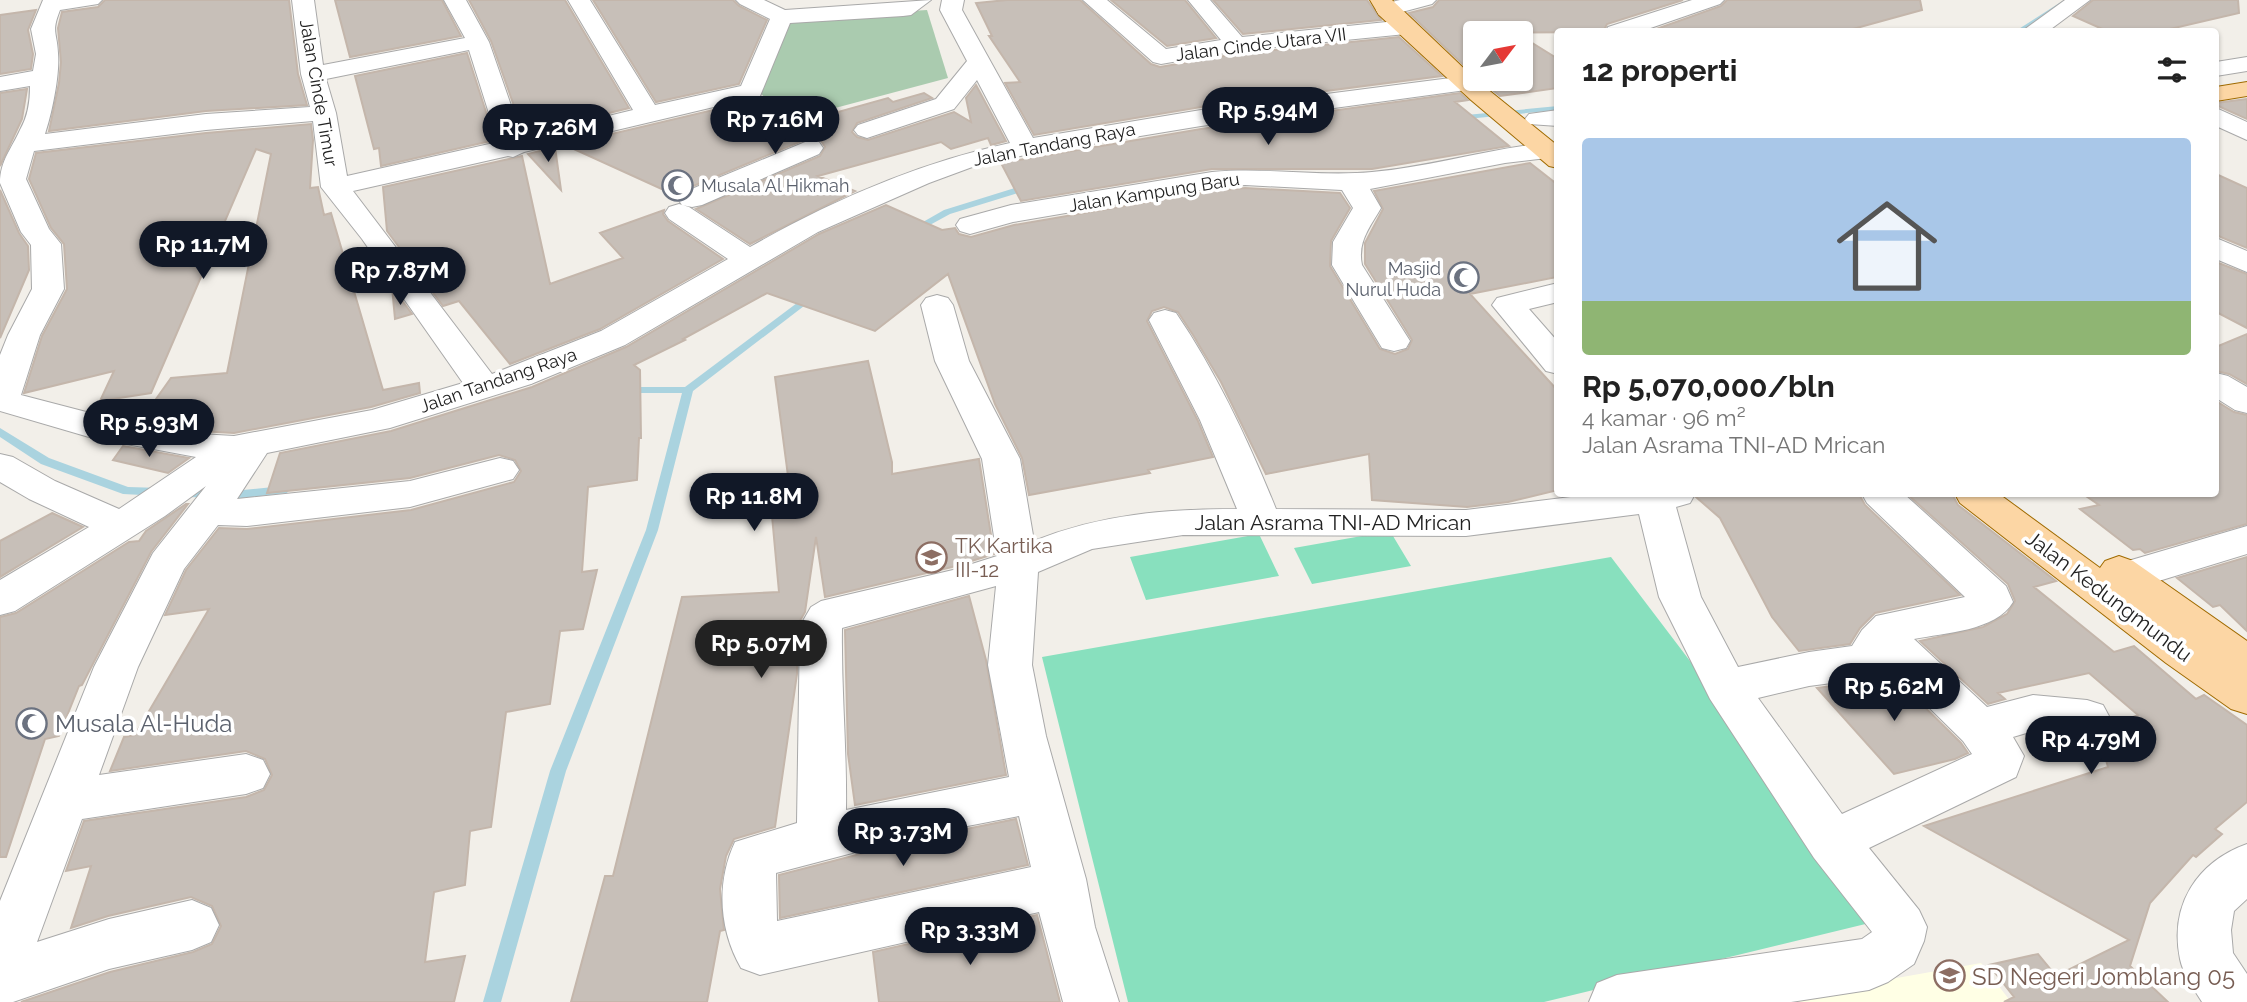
<!DOCTYPE html>
<html lang="id">
<meta charset="utf-8">
<style>
body{margin:0;font-family:Raleway,sans-serif;background:#f2f2f2;color:#222;height:100vh;display:flex;flex-direction:column;font-size:26px;white-space:nowrap}
*{box-sizing:border-box;margin:0}
p{font-size:23px;color:#767676}
.icon{flex:none;width:38px;height:38px;fill:none;stroke:currentColor;stroke-width:2;stroke-linecap:round;stroke-linejoin:round}
.map{position:relative;flex:1;overflow:hidden}
.side{position:absolute;left:1554px;top:28px;width:665px;height:469px;display:flex;flex-direction:column;background:#fff;border-radius:7px;box-shadow:0 2px 5px #0004}
.side>*{flex:none}
.needle{width:46px;rotate:58deg}
.controls{position:absolute;left:1463px;top:21px;display:grid;gap:14px}
.controls a{display:grid;place-items:center;width:70px;height:70px;border-radius:7px;background:#fff;box-shadow:0 2px 5px #0004;font-size:35px}
.price{position:absolute;translate:-50% -60px;padding:0 16px;border-radius:24px;background:#111827;color:#fff;font-size:23px;line-height:46px;filter:drop-shadow(0 2px 4px #0008)}
.price::after{content:'';position:absolute;left:50%;top:42px;width:21px;height:16px;margin-left:-10px;background:inherit;clip-path:polygon(0 0,100% 0,50% 100%)}
.price.on{background:#222;color:#fff}
ul{padding:0;list-style:none}
li{display:grid;align-content:center;gap:14px;height:371px;padding:0 28px}
li+li{border-top:2px solid #e0e0e0}
li span{display:grid;place-items:center;height:217px;border-radius:7px;color:#555}
li>.icon{margin-inline-start:auto}
span .icon{width:126px;height:126px;fill:#fffc;stroke-width:1}
li b{font-size:30px}
h2{display:flex;justify-content:space-between;align-items:center;height:84px;padding:0 28px;font-size:30px}
.map>svg:first-child{display:block}
.education{fill:#ffffe5}
.cemetery{fill:#aacbaf}
.pitch{fill:#88e0be}
.lines{fill:none;stroke-linecap:round;stroke-linejoin:round}
.stream{fill:#aad3df;fill-rule:evenodd}
.building{fill:#c7bfb8;stroke:#c4b6ab;stroke-width:2}
.minor-casing{stroke:#a9a9a9;stroke-width:2}
.major-casing{stroke:#a06b00;stroke-width:2}
.minor{fill:#fff;fill-rule:evenodd}
.major{fill:#fcd6a4;fill-rule:evenodd}
.labels{text-anchor:middle;dominant-baseline:central;stroke-width:7;stroke-linejoin:round;paint-order:stroke}
.far-street-label{font-size:18px;fill:#222;stroke:#fff}
.far-worship-label{font-size:18px;fill:#5b616d;stroke:#fff;text-anchor:start}
.street-label{font-size:21px;fill:#222;stroke:#fff}
.education-label{font-size:21px;fill:#785e54;stroke:#fff;text-anchor:start}
.near-worship-label{font-size:24px;fill:#5b616d;stroke:#fff;text-anchor:start}
.near-education-label{font-size:24px;fill:#785e54;stroke:#fff;text-anchor:start}
</style>
<div class="map">
<svg width="2247" height="1002" viewBox="0 0 2247 1002">
<rect width="100%" height="100%" fill="#f2efe9"/>
<path class="education" d="M1981 963 2011 1002H1770L1835 989Z"/>
<path class="cemetery" d="M927 10 948 78 790 120 758 91 788 19Z"/>
<path class="pitch" d="M1390 531 1411 566 1312 584 1294 548Z
M1259 534 1279 576 1146 600 1130 557Z
M1611 557 1886 919 1544 1002H1128L1042 657Z"/>
<g class="lines">
<path class="stream" d="M2064 0H2071L2030 28 2024 32H2014Z
M1558 106V110L1456 120 1452 118 1456 116Z
M1031 183 1034 184V188L950 214 917 232H911L909 230 944 210Z
M813 291 818 294 817 296 693 391 658 530 566 771 501 1002H483L550 771 646 530 682 393H626L620 390 626 387H685Z
M0 428 49 458 128 487 161 488 167 492 161 496 123 494 41 464 0 437Z
M283 486 287 487 289 490 287 493 243 498 183 497 177 493 183 489 243 490Z"/>
</g>
<path class="building" d="M105 0H289L298 74 307 105 206 111 49 131 59 83 61 62 58 28 62 12 98 7Z
M335 0H442L461 36 350 57Z
M469 0H565L629 108 524 134 491 41Z
M593 0H733L739 6 767 20 739 84 656 102Z
M1007 0H1080L1151 64 1160 67 1236 54 1399 37 1442 76 1201 107 1034 135 1005 83 1020 82 989 36H992L976 3Z
M1111 0H1185L1216 38 1167 46Z
M1213 0H1367L1381 20 1243 34Z
M1439 0H1683L1607 24 1603 32 1475 33V76L1409 13 1433 7Z
M1727 0H1920L1922 10 1842 32H1648L1721 6Z
M2093 0H2238L2239 13 2157 32H2109L2073 16Z
M36 10 28 30 33 54 31 69 0 74V15Z
M1521 36 1558 59V88L1500 96 1479 79H1521Z
M467 53 495 140 381 166 379 148 374 149 355 76Z
M976 85 1006 141 991 145 988 138 951 149 941 142 818 176 855 191 750 244 696 209 820 156 825 147 820 139 809 138 681 191 677 196 565 145 751 101 781 128 888 98 893 102 924 93 932 98 857 123 852 132 857 137 868 140 954 112 971 122 966 98Z
M27 89 22 119 0 166V93Z
M1460 93 1468 100 1455 102 1509 146 1372 169H1212L1021 201 1001 163 1201 129Z
M2247 99V119L2216 105V103Z
M311 124 313 140 310 188 318 187 324 215 331 213 383 390 419 383 420 393 371 407 234 433 182 430 139 423 171 378 227 373 271 154 256 149 151 393 100 401 114 371 24 393 42 336 67 289 64 244 51 228 29 179 36 153 206 133Z
M555 147 561 190 528 154Z
M522 156 550 284 623 258 600 233 664 210 663 214 668 221 723 259 600 329 510 364 459 301 443 306 387 231 383 187Z
M1530 163 1558 185 1557 277 1470 294 1558 391V490L1508 502 1467 507 1372 500 1369 454 1266 474 1221 382 1193 335 1178 312 1164 307 1152 311 1147 321 1198 421 1213 457 1148 470 1150 473 1029 495 1022 458 995 404 948 274 875 331 767 293 683 339 685 340 634 365 640 370 641 438H639L637 480 588 487 582 572 597 570 583 629 560 631 550 704 506 712 491 827 470 831 465 885 434 892 425 962 465 956 454 1002H21L110 972 193 952 212 944 221 926 212 906 191 897 108 916 71 928 91 866 66 871 84 821 246 797 264 790 272 775 265 759 246 751 110 771 124 737 135 735 209 609 165 615 186 570 219 528 247 529 411 510 514 482 521 471 515 460 499 455 410 478 267 493 280 453 391 431 532 387 626 347 819 234 886 205 942 230 955 228 959 234 971 237 1014 225 1212 191 1245 188 1340 193 1350 208 1331 241 1330 266 1380 349 1395 354 1408 349 1412 340 1365 264V243L1383 209 1374 191Z
M2216 174 2247 188V248L2216 235Z
M0 190 19 233 28 246 29 270 0 338Z
M2216 262 2247 274V328L2216 312Z
M392 287 412 314 395 319Z
M2247 334V384L2229 374 2216 371V347Z
M868 361 892 462V474L979 459 994 554 952 567 825 597 816 537 805 612 797 626V674L775 827 734 839 726 856 720 889 724 930 720 931 707 1002H571L605 876H613L682 597 779 592 770 494 790 491 775 377Z
M2216 401 2234 412 2247 415V524L2145 553 2140 549 2133 550 2080 509 2099 505 2083 494H2216Z
M123 446 189 458 168 473 113 460Z
M1698 494H1859L1865 505 1960 595 1875 613 1860 628 1850 644 1799 651 1772 617 1720 518 1696 497Z
M1907 494H1952L1958 505 2056 581 2034 587 2114 652 2134 646 2196 699 2204 695 2247 725V802L2215 829 2222 834 2196 857 2193 855 2150 903 2130 966 2168 1002H2004L2014 997 1989 965 2038 954 2056 976 2129 940 1924 826 2108 767 2099 735 2108 728 2138 715 2089 673 1998 693 2005 699 1988 704 1920 641 1983 627 2007 614 2015 601 2008 584Z
M186 504H188L151 552 82 685 79 686 59 736 45 739 6 857H0V617L16 613 129 542 139 541 146 531Z
M52 513 83 527 0 577V541Z
M2247 557V631L2220 605 2213 607 2177 578Z
M969 596 986 660 1006 775 855 805 848 754 845 630Z
M1887 670 1961 743 1968 753 1955 759 1894 774 1817 688 1862 682Z
M1016 819 1028 865 780 918 779 875 922 838Z
M1037 915 1060 1002H879L873 952Z"/>
<g class="lines">
<defs>
<path id="minor" d="M43 0H102L98 4 60 10C51 33 57 31 58 53 60 75 52 113 45 134L206 114 310 107 301 74 292 0H314L323 65 465 38 444 0H466L489 42 522 137 633 110 568 0H590L655 105 741 86 770 19 740 4 736 0H764L785 10 931 0 911 15 903 16 790 23 760 96 524 152 513 157 508 156 353 191 492 374 601 331 728 259 669 219 665 213 669 207 679 204 689 207 750 247C831 201 918 163 1010 143L977 80 954 109 867 138 858 135 854 130 858 125 936 99 967 61 940 10 942 0H964L962 10 1033 138 1201 110 1466 76 1474 78 1478 83 1474 88 1466 90 1201 126 1025 155 975 166 929 183 818 232 625 345 531 384 390 428 267 453 237 499 410 481 500 458 513 461 519 470 513 479 410 507 247 526 218 525 184 569 138 667 99 775 246 754 263 760 270 774 263 788 246 794 82 819 37 942 109 919 192 900 211 908 219 925 211 942 192 950 109 969 13 1002H0V901L94 667 153 553 206 486 165 516 15 611 0 615V580L89 527 29 499 0 482V454L13 457 55 481 119 509 196 457 89 437 0 411V355L8 335 32 289 31 245 21 232 0 183C0 161 12 148 20 130 28 116 30 102 30 86L0 91V77L33 71 36 54 31 29ZM469 50 498 142 347 176 336 113 326 79ZM313 121 321 187 362 239 463 383 372 410 234 436 182 433 140 426 21 395 40 335 64 289 61 244 49 229 26 179 34 151 206 130Z
M1083 0H1107L1166 49 1221 40 1188 0H1210L1242 37 1406 20 1414 22 1417 27 1414 32 1406 34 1236 51 1161 64 1153 62Z
M1400 0H1436L1432 4 1387 16 1379 15 1376 10 1379 5Z
M1692 0H1724L1720 4 1639 32H1605L1608 27Z
M2065 0H2090L2047 32H2021Z
M2247 57V71L2216 76V62Z
M2216 108 2247 122V140L2216 126Z
M1558 110V126L1529 124 1525 119 1529 114Z
M810 140 819 142 823 148 819 154 702 205 692 207 682 205 678 199 682 193Z
M1546 143 1558 149 1555 157 1505 163 1370 189 1381 208C1370 227 1357 242 1362 265L1410 341 1406 348 1394 351 1382 348 1332 265 1333 242 1353 208 1342 190 1245 185 1212 188 1013 222 970 234 960 231 956 225 960 219 1011 205 1212 172C1265 167 1319 177 1372 172 1430 167 1487 149 1546 143Z
M2216 238 2247 251V272L2216 259Z
M1558 283V302L1529 309 1558 342V374L1546 371 1492 305 1497 298Z
M937 295 948 298 953 305 969 361 1020 459 1034 541C1101 514 1166 509 1237 509L1200 420 1149 320 1154 313 1165 310 1176 313C1217 373 1249 442 1276 509L1466 510 1595 494H1695L1690 503 1676 507 1701 597 1738 667 1809 652 1852 646 1862 630 1876 616 1965 597 1867 503 1862 494H1904L2006 586 2013 602C1996 631 1944 633 1914 639L1987 707 2033 695 2087 700 2103 705 2110 718 2103 731 2087 736 2033 731 2013 737 2024 756 2016 777 1869 848 1919 910 1927 927 1924 941 1914 964 1888 982 1869 990 1791 1002H1589L1597 983 1617 975 1862 939 1872 932 1814 858 1710 699 1659 597 1639 514 1466 536 1183 535 1092 549 1038 572 1032 665 1046 736 1086 879 1095 927 1119 1002H1063L1039 912 760 975 741 968C719 930 716 882 735 842L797 823 800 626 811 607 821 601 953 570 997 556 982 459 935 361 921 305 926 298ZM996 586 988 665 1009 777 846 810C847 749 841 689 842 628ZM1888 667 1963 741 1972 754 1842 814 1758 698 1809 686 1862 679ZM1019 816 1031 867 777 921 776 873 921 835Z
M2216 373 2228 376 2247 387V413L2235 410 2216 398Z
M2247 526V554L2126 591 2111 586 2105 576 2111 566Z
M2247 844V899L2234 911 2231 930 2233 953 2247 974V1002H2202C2194 989 2183 974 2180 959 2169 905 2197 862 2247 844Z"/>
<path id="major" d="M1370 0H1392L1475 79 1558 146V168L1549 166 1471 100 1379 15Z
M2247 82V96L2216 101V87Z
M1955 494H1999L2100 568 2105 561 2119 556 2133 561 2247 641V714L2231 709 2166 663 1960 503Z"/>
</defs>
<use href="#minor" class="minor-casing"/>
<use href="#major" class="major-casing"/>
<use href="#minor" class="minor"/>
<use href="#major" class="major"/>
</g>
<defs>
<symbol id="mosque-ring" viewBox="-11 -11 22 22"><circle r="9.5" fill="#fff" stroke="#6b7280" stroke-width="1.5"/><path d="M3.5-4.9A6 6 0 1 0 3.5 4.9A5 5 0 1 1 3.5-4.9Z" fill="#6b7280"/></symbol>
<symbol id="school-ring" viewBox="-11 -11 22 22"><circle r="9.5" fill="#fff" stroke="#8d6e63" stroke-width="1.5"/><path d="M0-5L7-2L0 1L-7-2ZM-4 1L0 2.5L4 1V4Q0 6-4 4Z" fill="#8d6e63"/></symbol>
</defs>
<g fill-rule="evenodd">
<use href="#mosque-ring" x="660" y="168" width="35" height="35"/>
<use href="#mosque-ring" x="1446" y="260" width="35" height="35"/>
<use href="#school-ring" x="914" y="540" width="35" height="35"/>
<use href="#mosque-ring" x="14" y="706" width="35" height="35"/>
<use href="#school-ring" x="1932" y="958" width="35" height="35"/>
</g>
<g class="labels">
<g class="far-street-label">
<text transform="translate(1261 44) rotate(-7)">Jalan Cinde Utara VII</text>
<text transform="translate(319 93) rotate(80)">Jalan Cinde Timur</text>
<text transform="translate(1054 144) rotate(-11)">Jalan Tandang Raya</text>
<text transform="translate(1154 192) rotate(-9)">Jalan Kampung Baru</text>
<text transform="translate(498 380) rotate(-19)">Jalan Tandang Raya</text>
</g>
<g class="far-worship-label">
<text x="701" y="185">Musala Al Hikmah</text>
<text x="1441" y="268" text-anchor="end">Masjid<tspan x="1441" dy="21">Nurul Huda</tspan></text>
</g>
<g class="street-label">
<text x="1333" y="522">Jalan Asrama TNI-AD Mrican</text>
<text transform="translate(2109 596) rotate(37)">Jalan Kedungmundu</text>
</g>
<g class="education-label">
<text x="955" y="545">TK Kartika<tspan x="955" dy="24">III-12</tspan></text>
</g>
<g class="near-worship-label">
<text x="55" y="723">Musala Al-Huda</text>
</g>
<g class="near-education-label">
<text x="1972" y="976">SD Negeri Jomblang 05</text>
</g>
</g>
</svg>
<div class="controls">
<a><svg class="needle" viewBox="-14 -14 28 28"><path d="M0-13l5 13h-10z" fill="#e53935"/><path d="M0 13l5-13h-10z" fill="#767676"/></svg></a>
</div>
<b class="price" style="left:1268px;top:147px">Rp 5.94M</b>
<b class="price" style="left:775px;top:156px">Rp 7.16M</b>
<b class="price" style="left:548px;top:164px">Rp 7.26M</b>
<b class="price" style="left:203px;top:281px">Rp 11.7M</b>
<b class="price" style="left:400px;top:307px">Rp 7.87M</b>
<b class="price" style="left:149px;top:459px">Rp 5.93M</b>
<b class="price" style="left:754px;top:533px">Rp 11.8M</b>
<b class="price on" style="left:761px;top:680px">Rp 5.07M</b>
<b class="price" style="left:1894px;top:723px">Rp 5.62M</b>
<b class="price" style="left:2091px;top:776px">Rp 4.79M</b>
<b class="price" style="left:903px;top:868px">Rp 3.73M</b>
<b class="price" style="left:970px;top:967px">Rp 3.33M</b>
<section class="side">
<h2>12 properti<svg class="icon" aria-label="filters" viewBox="0 0 24 24"><path d="M4 7h16M4 17h16"/><circle cx="9" cy="7" r="2"/><circle cx="15" cy="17" r="2"/></svg></h2>
<ul>
<li><span style="background:linear-gradient(#a9c7e8 75%,#8fb573 0)"><svg class="icon" aria-label="home" viewBox="0 0 24 24"><path d="M3 11l9-7 9 7M6 9v11h12V9"/></svg></span><div><b>Rp 5,070,000/bln</b><p>4 kamar · 96 m²</p><p>Jalan Asrama TNI-AD Mrican</p></div></li>
</ul>
</section>
</div>
